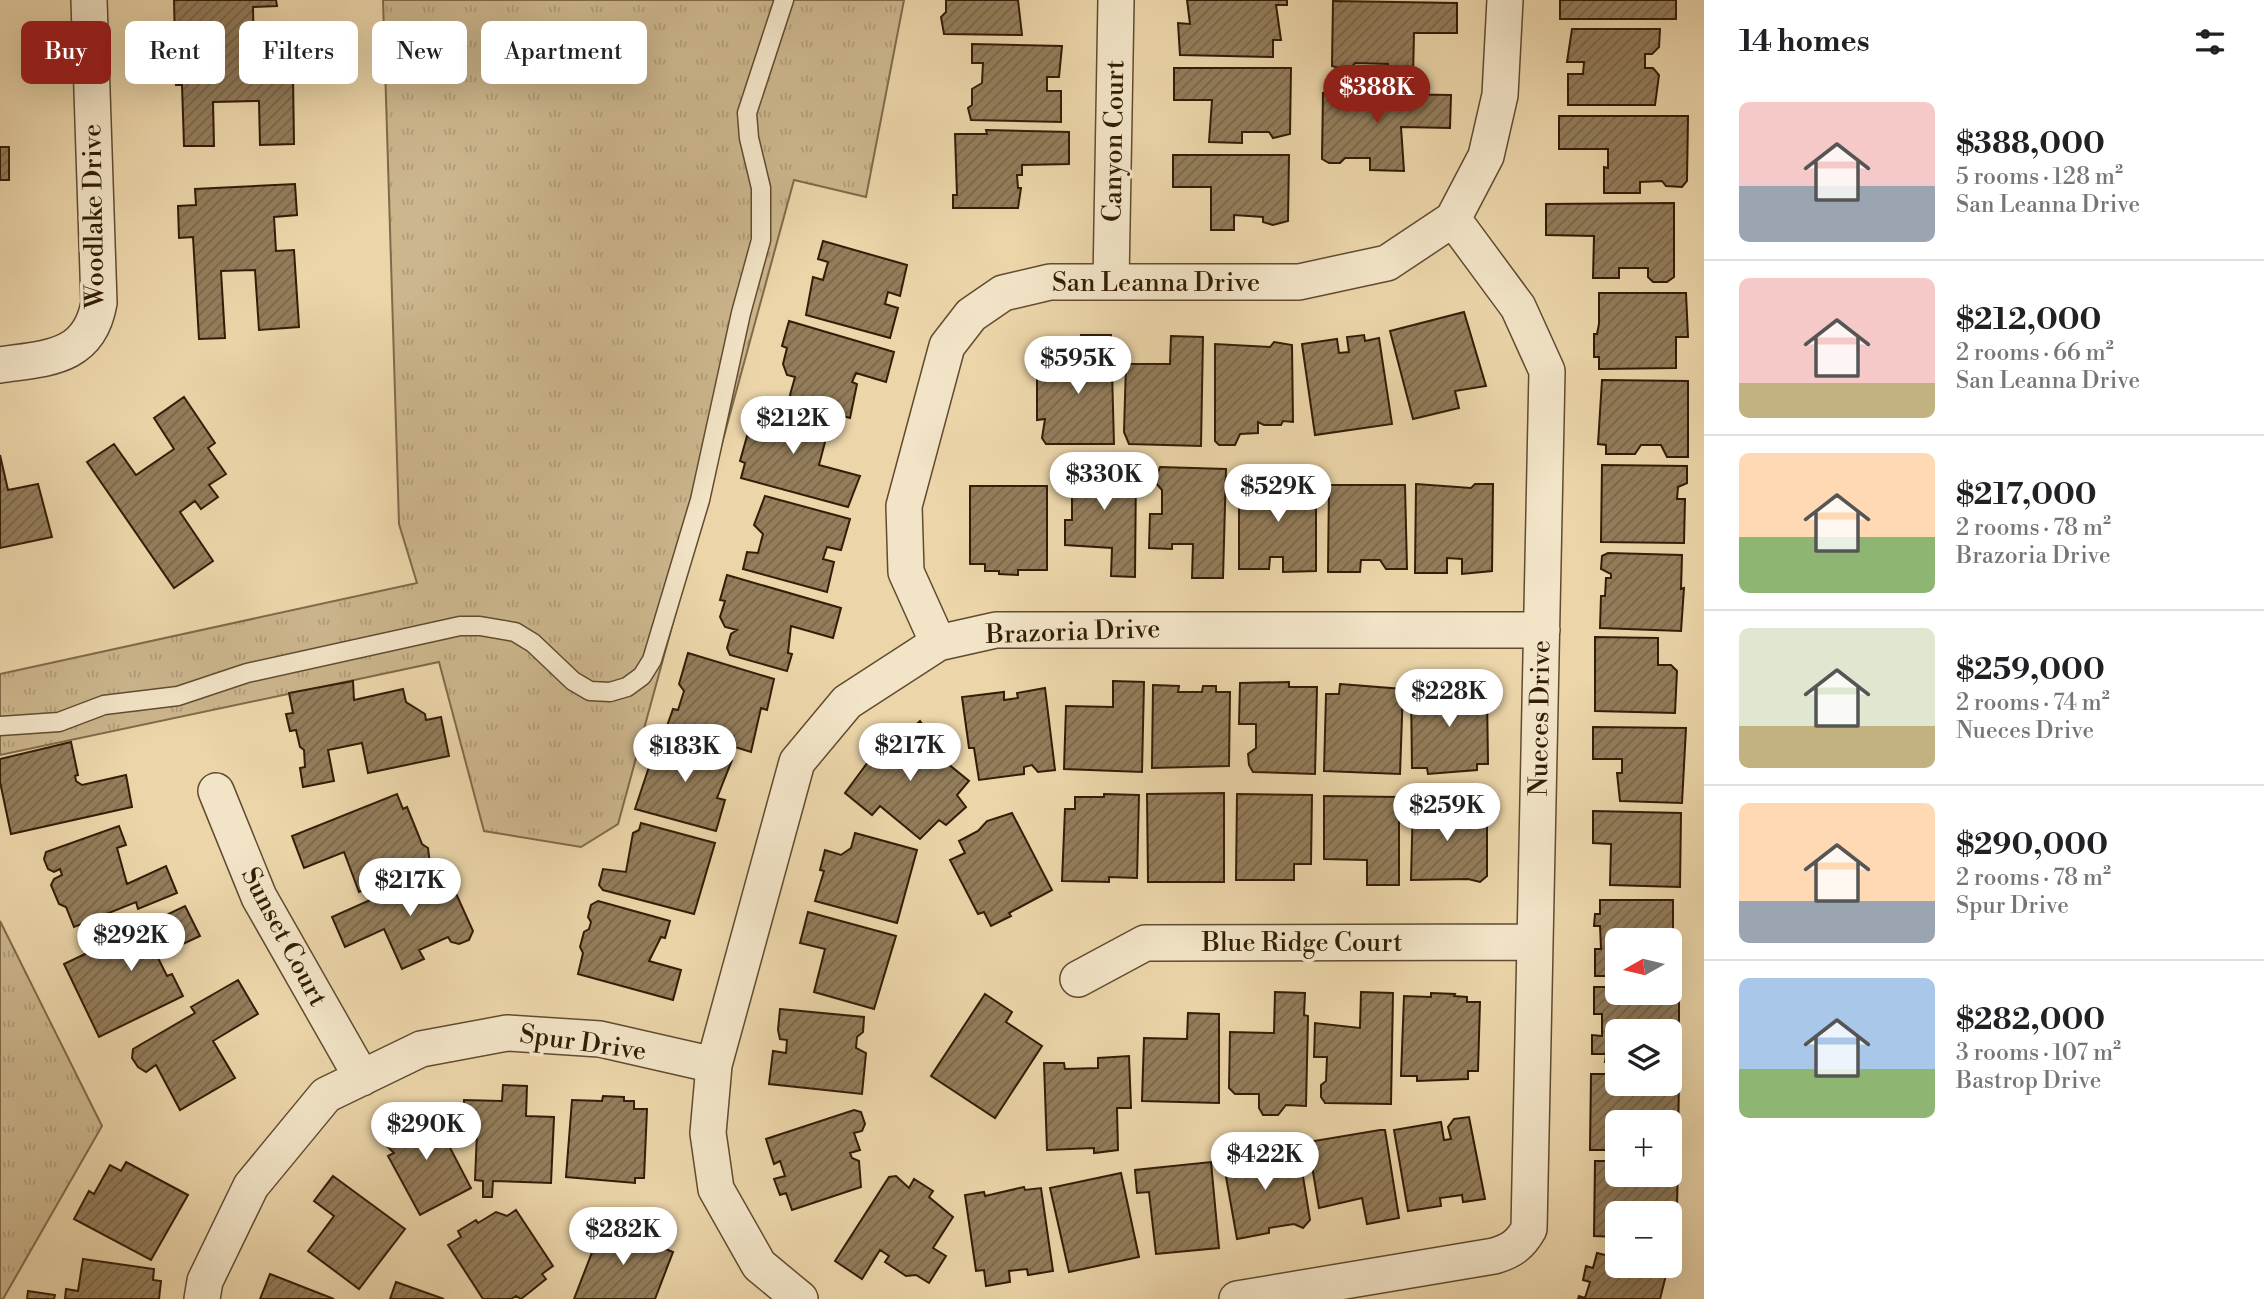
<!DOCTYPE html>
<meta charset="utf-8">
<style>
body{margin:0;font-family:"Libre Bodoni",serif;background:#f6f6f6;color:#202124;height:100vh;display:flex;flex-direction:column;font-size:26px;white-space:nowrap}
*{box-sizing:border-box;margin:0}
p{font-size:23px;color:#757577}
.icon{flex:none;width:38px;height:38px;fill:none;stroke:currentColor;stroke-width:2;stroke-linecap:round;stroke-linejoin:round}
.map{position:relative;flex:1;overflow:hidden}
.sheet{display:flex;flex-direction:column;background:#fff;width:560px}
.sheet>*{flex:none}
.guide{position:absolute;left:21px;top:21px;width:665px;height:63px;display:flex;gap:14px}
.needle{width:46px;rotate:262deg}
.tools{position:absolute;left:1605px;top:928px;display:grid;gap:14px}
.tools a{display:grid;place-items:center;width:77px;height:77px;border-radius:10px;background:#fff;box-shadow:0 7px 28px #0002;font-size:35px}
.price{position:absolute;translate:-50% -60px;padding:0 16px;border-radius:24px;background:#fff;color:#222;font-size:23px;line-height:46px;filter:drop-shadow(0 2px 4px #0008)}
.price::after{content:'';position:absolute;left:50%;top:42px;width:21px;height:16px;margin-left:-10px;background:inherit;clip-path:polygon(0 0,100% 0,50% 100%)}
.price.selected{background:#8f2418;color:#fff}
ul{padding:0;list-style:none}
li{display:flex;align-items:center;gap:21px;height:175px;padding:0 35px}
li+li{border-top:2px solid #e0e0e0}
li span{display:grid;place-items:center;flex:none;width:196px;height:140px;border-radius:10px;color:#555}
li>.icon{margin-inline-start:auto}
span .icon{width:84px;height:84px;fill:#fffc;stroke-width:1}
li b{font-size:30px}
h2{display:flex;justify-content:space-between;align-items:center;height:84px;padding:0 35px;font-size:30px}
.pill{padding:0 24px;border-radius:10px;background:#fff;box-shadow:0 7px 28px #0002;font-size:24px;line-height:63px}
.pill.selected{background:#8f2418;color:#fff}
main{display:flex;flex:1;min-height:0}
.map>svg:first-child{display:block}
.grass{fill:url(#grass-tufts);stroke:#806a4a;stroke-width:2}
.building{fill:url(#building-hatch);stroke:#331d07;stroke-width:2}
.lines{fill:none;stroke-linecap:round;stroke-linejoin:round}
.lane-casing{stroke:#614b30;stroke-width:21}
.street-casing{stroke:#614b30;stroke-width:38}
.lane{stroke:#f2e4c7;stroke-width:18}
.street{stroke:#f2e4c7;stroke-width:35}
.labels{text-anchor:middle;dominant-baseline:central;stroke-width:7;stroke-linejoin:round;paint-order:stroke}
.street-label{font-size:26px;fill:#331d07;stroke:#f2e4c7}
</style>
<main>
<div class="map">
<svg width="1704" height="1299" viewBox="0 0 1704 1299">
<defs>
<pattern id="grass-tufts" width="24" height="20" patternUnits="userSpaceOnUse" patternTransform="scale(1.75)"><rect width="24" height="20" fill="#ccb68d"/><path d="M3 7l-1-3M5 7V3M7 7l1-3M15 17l-1-3M17 17v-4M19 17l1-3" fill="none" stroke="#b09c78"/></pattern>
<pattern id="building-hatch" width="6" height="6" patternUnits="userSpaceOnUse" patternTransform="scale(1.75)"><rect width="6" height="6" fill="#937d5b"/><path d="M-1 1l2-2M0 6l6-6M5 7l2-2" fill="none" stroke="#796649"/></pattern>
</defs>
<rect width="100%" height="100%" fill="#ebd5a9"/>
<filter id="stains"><feTurbulence type="fractalNoise" baseFrequency=".00286" numOctaves="4"/><feColorMatrix values="0 0 0 0 .2 0 0 0 0 .09 0 0 0 0 .02 0 0 0 .5 -.17"/></filter>
<radialGradient id="worn" r=".72"><stop offset=".6" stop-color="#630" stop-opacity="0"/><stop offset="1" stop-color="#630" stop-opacity=".3"/></radialGradient>
<path class="grass" d="M383 0H904L866 197 794 180 618 824 581 847 484 831 439 662 0 755V674L417 583 399 524Z
M0 921 102 1126 3 1299H0Z"/>
<path class="building" d="M174 0H276L277 6 253 7 254 57 276 56V78H293L294 144 260 145 259 101 213 102 214 146H184L182 85H176Z
M946 0H1018L1022 35 944 34 941 17 946 12Z
M1187 0H1287V5H1276L1281 40H1273V57L1180 55 1178 23 1190 24Z
M1560 0H1676V19H1560Z
M1333 1 1457 3V33H1414L1413 77H1388V64L1355 63 1350 69 1339 68 1332 66Z
M1572 29H1660L1659 47 1652 54H1645V68H1653L1659 75 1655 105H1568V74H1583L1584 62H1567Z
M972 44 1062 46 1059 77H1047V91H1061V122L971 120 968 108 972 105V89L982 83 983 63H972Z
M1174 68H1291L1290 134 1273 138 1269 132H1242V143L1209 142 1212 100H1174Z
M1323 93 1451 95 1450 128 1401 127 1404 171 1370 170V158H1345L1340 163H1329L1322 159Z
M1559 116H1688L1687 181 1682 187 1666 186 1662 181 1640 182V193H1604V167L1608 168V149H1559Z
M986 130 1069 132V164L1022 165V175H1017L1018 188H1021L1018 208H953V195H957L955 134H987Z
M0 147H9V180H0Z
M1173 155H1289L1288 221 1273 225 1263 222V217L1234 215V230H1211V187H1173Z
M295 184 297 215 274 217 276 251 294 250 299 327 259 330 255 270 221 271 225 338 199 339 193 237 179 238 178 206 196 205 195 189Z
M1674 203V277L1667 282H1653L1648 277V268H1619V278H1593L1594 236 1546 235V204Z
M823 241 907 265 900 296 888 292 885 304 898 308 890 338 806 315 813 277 823 280 828 262 818 259Z
M1599 293H1686L1688 337H1676V368L1599 369V357H1594V334H1597L1599 324Z
M1464 312 1486 386 1455 391 1459 408 1413 419 1390 331Z
M789 321 894 352 886 382 856 373 852 382 857 384 850 418 792 401 790 395 795 377 787 375 783 364 787 348 782 346Z
M1081 335H1111L1114 444H1046L1042 438 1045 419 1037 420V362H1081Z
M1364 335 1365 341 1379 338 1392 424 1315 435 1302 344 1337 339 1339 353 1349 352 1347 337Z
M1171 336 1203 337 1201 446 1129 444 1124 432 1126 364H1170Z
M1274 342 1292 345 1293 422 1283 421 1281 425H1264L1258 422V433L1240 434 1235 445H1219L1215 441V344L1270 347Z
M1602 380 1688 381V457H1667L1661 445H1641L1635 454H1606V445L1598 444Z
M184 397 215 443 208 448 226 474 209 485 218 497 201 509 195 501 180 512 213 561 174 588 87 462 114 444 136 475 174 449 154 418Z
M755 403 830 423 819 465 860 476 848 507 741 478 745 463 740 461 751 422 747 415Z
M0 455 8 490 38 484 52 537 0 548Z
M1602 465 1687 466V483L1678 487 1677 499H1685L1684 543 1601 542Z
M1066 466 1136 467 1135 577 1111 576 1112 548 1065 545V520H1072V489H1064L1061 484V472Z
M1160 467 1226 469 1223 578H1192L1193 544H1172V549L1149 548 1150 514H1162V490L1155 482Z
M1301 480 1316 482V571L1283 572V557H1270L1269 569H1239V481Z
M1416 484 1471 488 1475 484H1493L1492 571 1462 574V559L1447 558V573H1415Z
M1329 485H1405L1407 569H1386L1380 560H1361L1360 572H1328Z
M970 486H1047V570H1018V575L999 574V571H985V564H970Z
M765 496 850 519 841 550 827 547 823 559 834 562 827 592 743 569 747 552 758 553 763 534 754 525Z
M1608 553 1682 555 1681 589 1684 588 1681 631 1600 628 1601 596H1605L1606 578H1611V574L1601 569 1602 556Z
M727 575 841 608 833 638 791 626 788 653 792 654 787 671 730 655 727 648 731 634 737 630 725 627 720 617 725 601 720 600Z
M1595 637 1658 638V665H1671L1677 671 1675 713 1595 711Z
M688 653 774 679 767 710 761 708 751 752 667 726 673 709 678 710 684 691 679 684Z
M353 681 354 700 403 689 406 702 425 714 426 720 441 717 449 756 368 773 362 743 328 750 334 781 303 787 300 768 305 767 304 750 300 747 296 730 290 731 286 714 293 713 289 693Z
M1113 681 1144 682 1142 772 1064 769 1066 706 1113 707Z
M1289 682V687H1317L1315 774 1253 772 1249 765 1248 754 1256 748V724H1239L1240 683Z
M1441 683H1463V687H1475V695L1487 694 1488 764H1477V770L1428 774 1427 768H1412L1411 688H1441Z
M1340 684 1403 689 1400 774 1324 771 1326 694H1339Z
M1153 685 1179 686 1178 692H1202L1203 686H1216V692H1230L1229 766 1152 768Z
M1045 688 1055 770 1038 772 1032 765 1024 767V774L979 780 974 748H969L962 697 1004 692V700L1018 698 1017 693Z
M920 721 939 748 936 754 969 781 957 795 966 807 946 825 939 820 920 839 880 806 872 815 845 793 882 743 885 746 890 740 895 744Z
M1593 727 1686 728 1682 803 1620 801 1617 773H1622V759H1593Z
M659 737 729 756 732 760 717 798 725 800 716 831 635 809Z
M71 742 78 775 75 776 76 781 82 785 126 775 132 807 11 834 0 782V759Z
M1224 793V882H1148L1147 794Z
M397 794 403 809 407 807 422 844 428 848 430 864 359 892 344 852 304 868 292 836Z
M1104 794 1139 795 1137 878 1109 877V882L1062 881 1065 809H1075V797H1104Z
M1237 794 1312 795 1311 864H1294V880H1236Z
M1324 796 1399 797V885H1367V860L1324 859Z
M1413 800 1451 801 1458 804 1457 818 1487 819V876L1480 882 1468 879 1411 880Z
M1593 811 1681 813 1680 887 1610 885 1611 844 1593 843Z
M1012 813 1052 890 1009 913 1011 916 991 926 984 912 978 914 950 860 965 853 959 841 978 831 987 821Z
M641 823 715 843 694 914 603 890 599 885 603 869 626 872 633 833 639 830Z
M119 826 126 845 117 848 127 884 166 866 177 893 138 909 136 902 74 927 66 907 59 904 51 885 54 879 62 875 60 869 54 872 48 869 44 859 46 852Z
M855 833 917 850 897 923 815 901 824 871 820 870 825 850 841 855 851 848Z
M444 867 473 931 469 940 459 944 451 942 448 937 419 950 424 959 402 969 384 929 345 947 332 917Z
M1600 900H1673V929L1678 933V976H1670V940H1617V976H1595V949H1601L1600 926H1594L1595 914H1600Z
M598 901 670 921 665 938 661 937 649 961 681 970 673 1000 578 974 583 953 580 947 584 932 589 929 591 922 588 917 591 905Z
M185 906 200 936 157 956 167 976 172 974 183 996 99 1037 64 964Z
M808 912 896 936 874 1009 814 992 825 949 800 943Z
M238 980 258 1014 213 1041 235 1078 180 1110 156 1065 146 1072 138 1067 132 1058 133 1049 195 1013 191 1007Z
M1594 987H1617V992H1670V987H1679V1063H1670V1031H1617V1062H1605L1606 1054H1592V1035L1602 1036V1014H1594Z
M1275 992 1305 993 1304 1015 1308 1016 1306 1106 1286 1105 1278 1115H1263L1259 1108V1094H1235L1229 1088 1230 1032 1274 1033Z
M1361 992 1393 993 1391 1104 1325 1103 1321 1097V1085L1326 1081 1327 1057H1314L1315 1023 1360 1028Z
M1431 993 1455 994 1454 996 1467 997V1002H1480L1478 1071H1468V1079L1417 1081V1076H1401L1404 996 1431 997Z
M985 994 1012 1012 1006 1022 1042 1046 995 1118 931 1076Z
M780 1009 864 1017 863 1032 857 1037 856 1048 866 1053 862 1094 769 1084 773 1051 786 1053 787 1040 780 1039 778 1030Z
M1188 1013 1219 1014V1103L1142 1101 1144 1038 1187 1039Z
M1129 1056 1131 1108H1117L1118 1150 1094 1153V1148L1047 1150 1044 1063H1064L1065 1069 1098 1068V1058Z
M1591 1074H1617V1083H1670V1075H1679L1678 1151H1670V1122H1617V1150H1590Z
M503 1085 527 1086 526 1116 554 1117 551 1183 493 1181 492 1197H483V1181L475 1180 477 1132H463L464 1100 502 1101Z
M603 1096 624 1097V1101H634V1109H647L644 1178H635V1183L566 1177 572 1100 602 1101Z
M854 1110 861 1112 865 1124 862 1131 854 1133 860 1150 850 1153 852 1158 859 1161 861 1187 792 1210 786 1193 780 1195 774 1179 785 1176 780 1161 774 1164 766 1139Z
M438 1111 453 1139 447 1142 471 1188 420 1215 388 1156 394 1153 384 1143 389 1135 386 1131 405 1121 408 1127Z
M1469 1117 1485 1199 1463 1202 1462 1195 1440 1198 1441 1206 1408 1211 1394 1130 1441 1122 1444 1140 1451 1139 1448 1127 1454 1119Z
M1380 1130H1385L1399 1218 1367 1224 1362 1198 1319 1208 1308 1142Z
M1264 1147 1265 1154 1280 1151 1283 1164H1301L1310 1220 1303 1228 1294 1224 1269 1228V1233L1237 1239 1222 1154Z
M1595 1161H1617V1174H1670V1162H1678L1677 1207H1660V1213H1617V1237L1594 1236Z
M126 1162 188 1195 151 1260 74 1219 89 1191 94 1194 110 1165 121 1171Z
M1211 1162 1219 1248 1156 1254 1149 1192 1137 1193 1135 1170Z
M1121 1173 1139 1257 1069 1272 1050 1188Z
M333 1176 405 1229 359 1289 308 1251 334 1216 314 1201Z
M896 1176 909 1188 914 1179 933 1191 929 1197 953 1217 933 1248 946 1256 929 1283 916 1275 906 1276 885 1262 889 1256 880 1250 862 1279 835 1261 889 1177Z
M1024 1187 1025 1190 1041 1188 1053 1271 1028 1275 1027 1269 1009 1271 1010 1282 986 1286 984 1270 976 1271 965 1195 984 1192 985 1196Z
M516 1210 553 1266 542 1274 546 1279 521 1299 516 1296 511 1299H483L448 1245 461 1237 458 1231 476 1220 478 1223 496 1212 507 1216Z
M1670 1217 1677 1222 1676 1237H1670Z
M603 1224 616 1228 622 1226 634 1231 637 1237 673 1252 655 1299H574Z
M1597 1253 1617 1258V1265H1646L1667 1271 1660 1299H1578L1579 1296 1585 1298 1590 1282 1583 1280 1586 1266 1593 1268Z
M83 1259 154 1269 153 1280 161 1281 159 1299H65L66 1289 78 1291Z
M270 1274 316 1292 334 1299H260Z
M396 1282 444 1299H390Z
M28 1291 55 1295 54 1299H27Z"/>
<g class="lines">
<defs>
<path id="lane" d="M0 726 59 722 104 705 178 696 247 673 460 626H480L515 632 533 643 573 681 590 691 610 692 627 687 642 676 652 660 700 500 741 313 761 240V188L749 138 747 113 784 0"/>
<path id="street" d="M1111 282 1116 0
M0 365C47 358 89 359 99 303L89 0
M938 643 906 572 904 506 947 346 971 315 1003 293 1050 282H1299L1387 263 1453 219 1486 156 1500 95 1505 0
M216 791 259 897 362 1078
M1078 979 1145 943 1535 942
M202 1299 205 1281 251 1186 326 1095 421 1049 507 1033 600 1039 714 1065
M800 1299 759 1265 716 1189 708 1133 714 1065 797 762 847 702 938 643 996 630H1542
M1237 1299 1494 1256C1511 1251 1520 1245 1529 1229L1547 371 1518 307 1453 219"/>
</defs>
<use href="#lane" class="lane-casing"/>
<use href="#street" class="street-casing"/>
<use href="#lane" class="lane"/>
<use href="#street" class="street"/>
</g>
<g class="labels">
<g class="street-label">
<text transform="translate(1114 141) rotate(-89)">Canyon Court</text>
<text transform="translate(94 216) rotate(-91)">Woodlake Drive</text>
<text x="1156" y="283">San Leanna Drive</text>
<text transform="translate(1073 632) rotate(-2)">Brazoria Drive</text>
<text transform="translate(1540 718) rotate(-89)">Nueces Drive</text>
<text transform="translate(284 937) rotate(62)">Sunset Court</text>
<text x="1302" y="943">Blue Ridge Court</text>
<text transform="translate(583 1043) rotate(8)">Spur Drive</text>
</g>
</g>
<rect width="100%" height="100%" filter="url(#stains)"/>
<rect width="100%" height="100%" fill="url(#worn)"/>
</svg>
<div class="tools">
<a><svg class="needle" viewBox="-14 -14 28 28"><path d="M0-13l5 13h-10z" fill="#e53935"/><path d="M0 13l5-13h-10z" fill="#757577"/></svg></a>
<a><svg class="icon" aria-label="layers" viewBox="0 0 24 24"><path d="M12 4l9 5-9 5-9-5zM3 14l9 5 9-5"/></svg></a>
<a>+</a>
<a>−</a>
</div>
<b class="price selected" style="left:1377px;top:125px">$388K</b>
<b class="price" style="left:1078px;top:396px">$595K</b>
<b class="price" style="left:793px;top:456px">$212K</b>
<b class="price" style="left:1104px;top:512px">$330K</b>
<b class="price" style="left:1278px;top:524px">$529K</b>
<b class="price" style="left:1449px;top:729px">$228K</b>
<b class="price" style="left:910px;top:783px">$217K</b>
<b class="price" style="left:685px;top:784px">$183K</b>
<b class="price" style="left:1447px;top:843px">$259K</b>
<b class="price" style="left:410px;top:918px">$217K</b>
<b class="price" style="left:131px;top:973px">$292K</b>
<b class="price" style="left:426px;top:1162px">$290K</b>
<b class="price" style="left:1265px;top:1192px">$422K</b>
<b class="price" style="left:623px;top:1267px">$282K</b>
<div class="guide">
<a class="pill selected">Buy</a>
<a class="pill">Rent</a>
<a class="pill">Filters</a>
<a class="pill">New</a>
<a class="pill">Apartment</a>
</div>
</div>
<section class="sheet">
<h2>14 homes<svg class="icon" aria-label="filters" viewBox="0 0 24 24"><path d="M4 7h16M4 17h16"/><circle cx="9" cy="7" r="2"/><circle cx="15" cy="17" r="2"/></svg></h2>
<ul>
<li><span style="background:linear-gradient(#f6c9c9 60%,#9aa5b1 0)"><svg class="icon" aria-label="home" viewBox="0 0 24 24"><path d="M3 11l9-7 9 7M6 9v11h12V9"/></svg></span><div><b>$388,000</b><p>5 rooms · 128 m²</p><p>San Leanna Drive</p></div></li>
<li><span style="background:linear-gradient(#f6c9c9 75%,#c2b280 0)"><svg class="icon" aria-label="home" viewBox="0 0 24 24"><path d="M3 11l9-7 9 7M6 9v11h12V9"/></svg></span><div><b>$212,000</b><p>2 rooms · 66 m²</p><p>San Leanna Drive</p></div></li>
<li><span style="background:linear-gradient(#ffd9b3 60%,#8fb573 0)"><svg class="icon" aria-label="home" viewBox="0 0 24 24"><path d="M3 11l9-7 9 7M6 9v11h12V9"/></svg></span><div><b>$217,000</b><p>2 rooms · 78 m²</p><p>Brazoria Drive</p></div></li>
<li><span style="background:linear-gradient(#dfe7d0 70%,#c2b280 0)"><svg class="icon" aria-label="home" viewBox="0 0 24 24"><path d="M3 11l9-7 9 7M6 9v11h12V9"/></svg></span><div><b>$259,000</b><p>2 rooms · 74 m²</p><p>Nueces Drive</p></div></li>
<li><span style="background:linear-gradient(#ffd9b3 70%,#9aa5b1 0)"><svg class="icon" aria-label="home" viewBox="0 0 24 24"><path d="M3 11l9-7 9 7M6 9v11h12V9"/></svg></span><div><b>$290,000</b><p>2 rooms · 78 m²</p><p>Spur Drive</p></div></li>
<li><span style="background:linear-gradient(#a9c7e8 65%,#8fb573 0)"><svg class="icon" aria-label="home" viewBox="0 0 24 24"><path d="M3 11l9-7 9 7M6 9v11h12V9"/></svg></span><div><b>$282,000</b><p>3 rooms · 107 m²</p><p>Bastrop Drive</p></div></li>
</ul>
</section>
</main>
